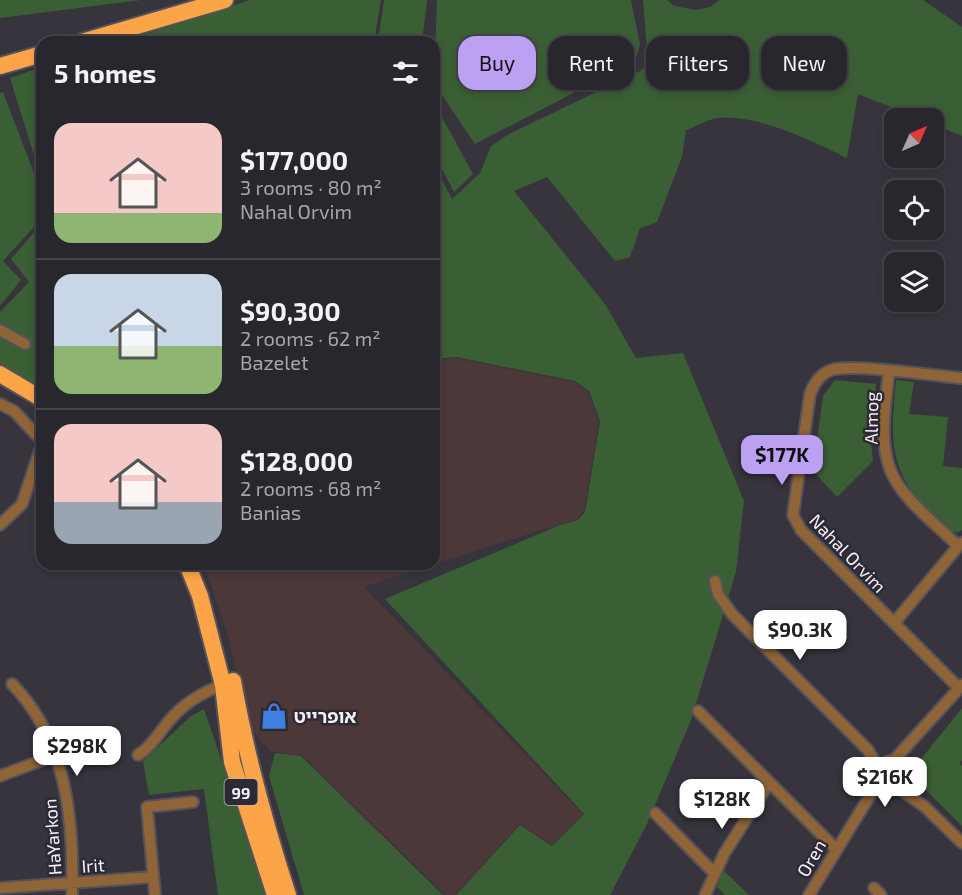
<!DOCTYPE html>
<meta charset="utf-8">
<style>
body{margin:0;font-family:"Exo 2","Noto Sans Hebrew",sans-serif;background:#35333a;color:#f1f3f6;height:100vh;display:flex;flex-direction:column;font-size:22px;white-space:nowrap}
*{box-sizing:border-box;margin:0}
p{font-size:20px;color:#a5a5aa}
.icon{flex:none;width:33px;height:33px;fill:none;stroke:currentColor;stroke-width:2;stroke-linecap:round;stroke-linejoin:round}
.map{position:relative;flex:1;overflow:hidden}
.drawer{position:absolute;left:36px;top:36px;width:404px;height:534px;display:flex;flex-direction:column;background:#29272e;border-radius:18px;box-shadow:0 3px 9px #0003,0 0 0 2px #45444a}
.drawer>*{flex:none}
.top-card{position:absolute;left:458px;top:36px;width:414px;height:54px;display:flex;gap:12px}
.needle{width:39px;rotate:45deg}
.buttons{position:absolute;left:884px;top:108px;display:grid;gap:12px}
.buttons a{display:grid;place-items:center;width:60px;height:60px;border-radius:12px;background:#29272e;box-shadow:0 3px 9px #0003,0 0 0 2px #45444a;font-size:30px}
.price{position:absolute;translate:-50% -51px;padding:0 14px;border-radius:12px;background:#fff;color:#222;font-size:20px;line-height:39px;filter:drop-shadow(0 2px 3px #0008)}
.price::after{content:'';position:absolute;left:50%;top:36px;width:18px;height:14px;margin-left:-9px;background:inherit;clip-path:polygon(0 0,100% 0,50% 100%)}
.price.on{background:#bca0f2;color:#111}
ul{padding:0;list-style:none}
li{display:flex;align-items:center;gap:18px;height:150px;padding:0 18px}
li+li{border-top:2px solid #45444a}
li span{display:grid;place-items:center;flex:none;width:168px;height:120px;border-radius:18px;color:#555}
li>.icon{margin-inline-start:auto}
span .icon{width:72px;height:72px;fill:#fffc;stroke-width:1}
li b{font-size:26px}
h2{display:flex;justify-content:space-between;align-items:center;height:72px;padding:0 18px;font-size:26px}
.tag{padding:0 21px;border-radius:18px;background:#29272e;box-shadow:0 3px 9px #0003,0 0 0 2px #45444a;font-size:21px;line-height:54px}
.tag.on{background:#bca0f2;color:#111}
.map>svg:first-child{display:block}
.industrial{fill:#4c3739}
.green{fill:#3b5f35}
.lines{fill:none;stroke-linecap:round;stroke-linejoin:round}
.minor-casing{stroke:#55525b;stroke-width:14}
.highway-casing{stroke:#55525b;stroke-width:20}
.minor{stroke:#8f6437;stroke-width:10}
.highway{stroke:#fba548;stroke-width:16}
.labels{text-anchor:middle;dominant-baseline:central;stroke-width:5;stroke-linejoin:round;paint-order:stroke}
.shield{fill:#2d2a33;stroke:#b8b5bc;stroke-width:1.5}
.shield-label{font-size:16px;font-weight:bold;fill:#f3f1f7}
.street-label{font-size:18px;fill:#f3f1f7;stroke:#2d2a33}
.poi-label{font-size:18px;font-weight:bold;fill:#f3f1f7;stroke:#2d2a33;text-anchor:start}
</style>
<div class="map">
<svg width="962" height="895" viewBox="0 0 962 895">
<rect width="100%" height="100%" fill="#37343d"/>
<path class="industrial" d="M456 358 575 382 588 392 599 421 584 511 577 519 434 564V360Z
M204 564H433L364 587 583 814 552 845 520 824 455 895H445L303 756 270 751 252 730 227 633Z"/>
<path class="green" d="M0 0H141L0 18Z
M250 0H381L374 42H122Z
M384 0H427L422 42H378Z
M437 0H631L640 45 635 61 475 144 434 83Z
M643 0H667L674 6 696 10 710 7 720 0H923L962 27V136L933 124V118H919L858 94 847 158C813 141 755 113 717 118 706 120 695 127 686 130L682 157 657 222 640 228 630 257 615 261 547 177 514 191 605 304 636 358 683 353 744 501 736 572 691 720 647 824 610 895H456L520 825 552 846 584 814 385 599 560 525 578 520 585 512 600 421 589 391 575 381 456 357 434 359V165L452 199 480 173 491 146 509 134 642 70 648 61Z
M42 67V181L10 78Z
M3 92 42 194V218L3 261 21 280 0 306V93Z
M437 108 473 174 454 192 434 154V110Z
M42 223V394L0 369V312L29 282 11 259Z
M835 380 876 384 870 435 873 461 837 497 813 471 823 396Z
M896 380 914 382 909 414 948 417 943 466 962 468V530L957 533C946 530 936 518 928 510 887 470 891 433 896 380Z
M962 708V760L959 763 962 766V826L921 785 917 764Z
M204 709 267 895H218L204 789 149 795 143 761 191 716Z
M275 753 301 756 443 895H304L269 776Z
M723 870 749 895H725L717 887Z"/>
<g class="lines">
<defs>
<path id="minor" d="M0 330 25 344
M889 371C885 408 876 454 899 486 914 508 939 527 958 546
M0 404 14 411 42 441
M0 525 22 504 42 444
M715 581 718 594 732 614 868 750 881 772
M894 623 961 543
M12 684C67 740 74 821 72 895
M959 688 801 530 793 515 810 394C814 383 820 374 831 370 851 363 936 376 962 378
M698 711 835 848
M138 755C152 746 158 734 169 721 183 704 203 692 223 685
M881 773a13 13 0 1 1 26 0a13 13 0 1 1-26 0Z
M894 760 962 685
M0 776 56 755
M895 786 924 806 962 843
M655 813 715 874
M0 888 153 877
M874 888 881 895
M155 895 147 807 193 802
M705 895 724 854 769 783
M809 895 882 776"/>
<path id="highway" d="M82 42 225 0
M0 66 42 54
M0 374 42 399
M187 564 200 596 223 685 232 762 275 895
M233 681C246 755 265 824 288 895"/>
</defs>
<use href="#minor" class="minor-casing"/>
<use href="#highway" class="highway-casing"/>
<use href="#minor" class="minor"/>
<use href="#highway" class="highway"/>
</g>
<defs>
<symbol id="shop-bare" viewBox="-9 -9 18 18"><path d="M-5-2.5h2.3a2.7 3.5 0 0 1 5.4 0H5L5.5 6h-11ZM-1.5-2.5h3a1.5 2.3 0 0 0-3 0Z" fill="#3f7fe0" stroke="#2d2a33" stroke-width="2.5" paint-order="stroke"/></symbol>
</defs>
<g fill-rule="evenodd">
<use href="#shop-bare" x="255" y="697" width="38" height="38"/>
</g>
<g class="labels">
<rect class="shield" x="224.5" y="779" width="33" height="26" rx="4.5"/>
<g class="shield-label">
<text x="241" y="792">99</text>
</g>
<g class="street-label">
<text transform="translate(871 418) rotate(-89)">Almog</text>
<text transform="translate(848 553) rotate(46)">Nahal Orvim</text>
<text transform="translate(52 837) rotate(-94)">HaYarkon</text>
<text transform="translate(811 858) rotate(-60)">Oren</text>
<text transform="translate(93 865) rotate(-4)">Irit</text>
</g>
<g class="poi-label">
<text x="294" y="716">אופרייט</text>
</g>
</g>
</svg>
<div class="buttons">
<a><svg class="needle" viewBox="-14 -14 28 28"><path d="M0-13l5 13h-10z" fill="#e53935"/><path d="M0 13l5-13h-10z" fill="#a5a5aa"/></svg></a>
<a><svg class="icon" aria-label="locate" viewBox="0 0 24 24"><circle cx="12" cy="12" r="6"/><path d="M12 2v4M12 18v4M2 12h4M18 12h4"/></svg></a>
<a><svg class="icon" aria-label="layers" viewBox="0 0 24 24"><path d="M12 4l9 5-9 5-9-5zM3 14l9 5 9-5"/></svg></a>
</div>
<b class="price on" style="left:782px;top:486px">$177K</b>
<b class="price" style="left:800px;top:661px">$90.3K</b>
<b class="price" style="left:77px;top:777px">$298K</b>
<b class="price" style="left:885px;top:808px">$216K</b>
<b class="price" style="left:722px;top:830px">$128K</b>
<div class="top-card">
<a class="tag on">Buy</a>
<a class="tag">Rent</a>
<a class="tag">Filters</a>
<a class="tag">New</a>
</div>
<section class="drawer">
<h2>5 homes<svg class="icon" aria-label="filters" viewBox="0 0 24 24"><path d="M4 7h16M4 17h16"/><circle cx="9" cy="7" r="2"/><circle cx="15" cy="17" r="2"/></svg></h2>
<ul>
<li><span style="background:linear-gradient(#f6c9c9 75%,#8fb573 0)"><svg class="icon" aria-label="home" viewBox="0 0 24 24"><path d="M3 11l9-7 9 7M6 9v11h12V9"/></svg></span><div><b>$177,000</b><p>3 rooms · 80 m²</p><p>Nahal Orvim</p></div></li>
<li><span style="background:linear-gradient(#c9d6e8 60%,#8fb573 0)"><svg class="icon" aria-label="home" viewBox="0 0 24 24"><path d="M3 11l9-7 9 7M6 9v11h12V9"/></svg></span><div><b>$90,300</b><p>2 rooms · 62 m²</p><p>Bazelet</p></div></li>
<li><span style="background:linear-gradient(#f6c9c9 65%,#9aa5b1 0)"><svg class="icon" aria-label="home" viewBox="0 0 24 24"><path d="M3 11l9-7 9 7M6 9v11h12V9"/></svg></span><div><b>$128,000</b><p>2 rooms · 68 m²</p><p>Banias</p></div></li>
</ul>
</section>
</div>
